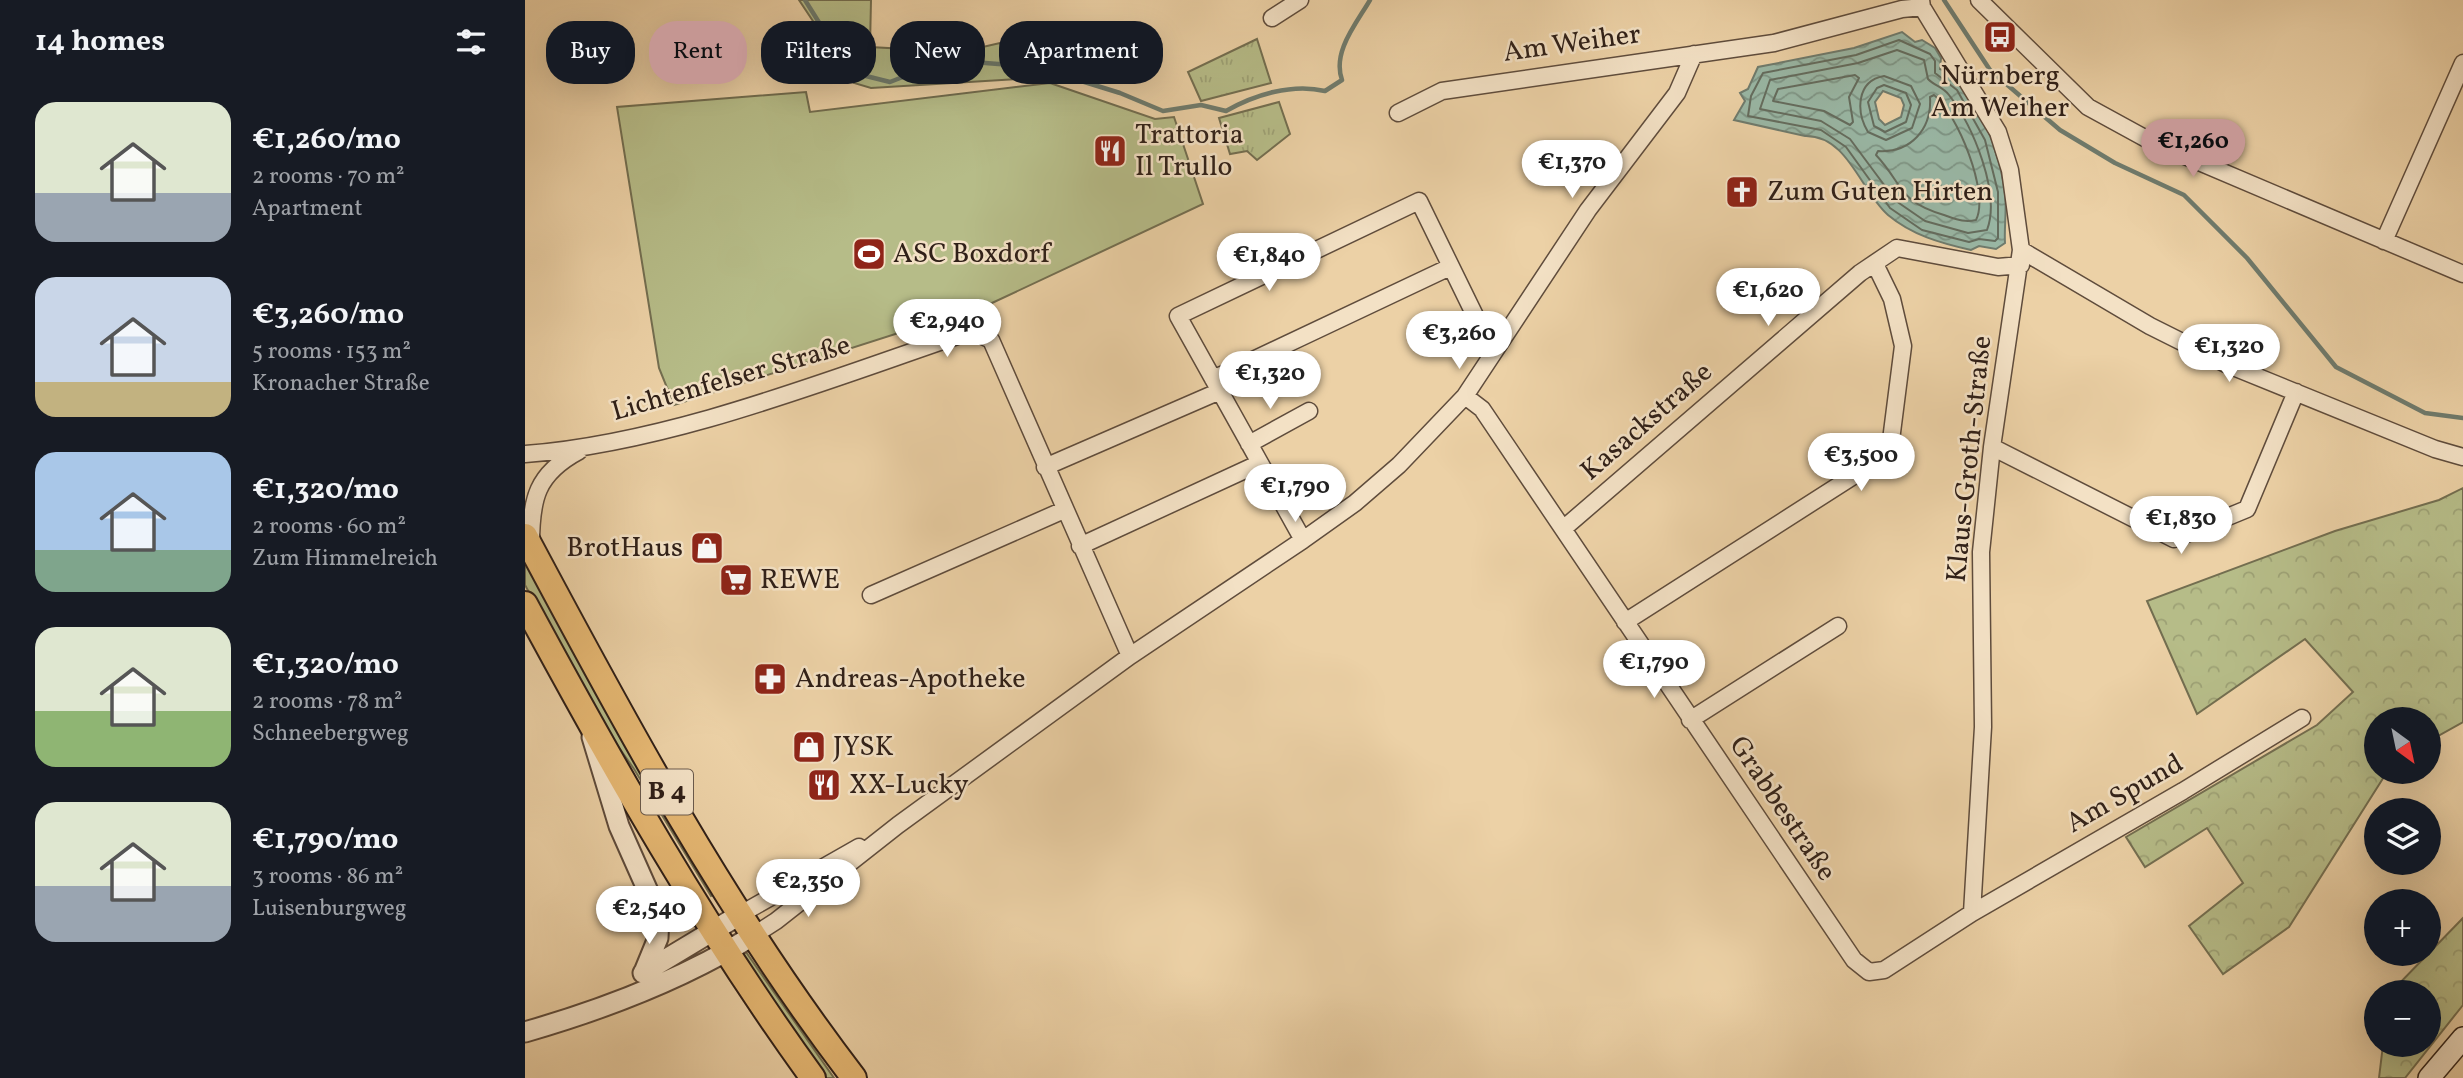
<!DOCTYPE html>
<meta charset="utf-8">
<style>
body{margin:0;font-family:Vollkorn,serif;background:#20242c;color:#f1f3f6;height:100vh;display:flex;flex-direction:column;font-size:26px;white-space:nowrap}
*{box-sizing:border-box;margin:0}
p{font-size:23px;color:#9ea1a6}
.icon{flex:none;width:38px;height:38px;fill:none;stroke:currentColor;stroke-width:2;stroke-linecap:round;stroke-linejoin:round}
.map{position:relative;flex:1;overflow:hidden}
.sheet{display:flex;flex-direction:column;background:#171b24;width:525px}
.sheet>*{flex:none}
.banner{position:absolute;left:21px;top:21px;width:665px;height:63px;display:flex;gap:14px}
.needle{width:46px;rotate:147deg}
.tools{position:absolute;left:1839px;top:707px;display:grid;gap:14px}
.tools a{display:grid;place-items:center;width:77px;height:77px;border-radius:50%;background:#171b24;box-shadow:0 7px 28px #0002;font-size:35px}
.price{position:absolute;translate:-50% -60px;padding:0 16px;border-radius:24px;background:#fff;color:#222;font-size:23px;line-height:46px;filter:drop-shadow(0 2px 4px #0008)}
.price::after{content:'';position:absolute;left:50%;top:42px;width:21px;height:16px;margin-left:-10px;background:inherit;clip-path:polygon(0 0,100% 0,50% 100%)}
.price.on{background:#c59692;color:#111}
ul{padding:0;list-style:none}
li{display:flex;align-items:center;gap:21px;height:175px;padding:0 35px}
li span{display:grid;place-items:center;flex:none;width:196px;height:140px;border-radius:21px;color:#555}
li>.icon{margin-inline-start:auto}
span .icon{width:84px;height:84px;fill:#fffc;stroke-width:1}
li b{font-size:30px}
h2{display:flex;justify-content:space-between;align-items:center;height:84px;padding:0 35px;font-size:30px}
.pill{padding:0 24px;border-radius:28px;background:#171b24;box-shadow:0 7px 28px #0002;font-size:24px;line-height:63px}
.pill.on{background:#c59692;color:#111}
main{display:flex;flex:1;min-height:0}
.map>svg:first-child{display:block}
.grass{fill:#b6bc88;stroke:#736e50;stroke-width:2}
.forest{fill:url(#forest-crowns);stroke:#736e50;stroke-width:2}
.park{fill:url(#park-tufts);stroke:#736e50;stroke-width:2}
.water{fill:url(#water-waves);stroke:#6f7b6d;stroke-width:2;fill-rule:evenodd}
.lines{fill:none;stroke-linecap:round;stroke-linejoin:round}
.shore{stroke:#646c5e;stroke-width:2}
.stream{stroke:#6f7b6d;stroke-width:4.5}
.minor-casing{stroke:#5f4c3c;stroke-width:19}
.tertiary-casing{stroke:#5f4c3c;stroke-width:23}
.secondary-casing{stroke:#302018;stroke-width:24}
.primary-casing{stroke:#302018;stroke-width:28}
.minor{stroke:#f3e1c5;stroke-width:16}
.tertiary{stroke:#f3e1c5;stroke-width:19}
.secondary{stroke:#f3e1c5;stroke-width:21}
.primary{stroke:#e6b873;stroke-width:24}
.labels{text-anchor:middle;dominant-baseline:central;stroke-width:5;stroke-linejoin:round;paint-order:stroke}
.shield{fill:#f3e1c5;stroke:#6a5a4c;stroke-width:2}
.shield-label{font-size:26px;font-weight:bold;fill:#302018}
.street-label{font-size:28px;fill:#302018;stroke:#f3e1c5}
.poi-label{font-size:28px;fill:#302018;stroke:#f3e1c5;text-anchor:start}
</style>
<main>
<section class="sheet">
<h2>14 homes<svg class="icon" aria-label="filters" viewBox="0 0 24 24"><path d="M4 7h16M4 17h16"/><circle cx="9" cy="7" r="2"/><circle cx="15" cy="17" r="2"/></svg></h2>
<ul>
<li><span style="background:linear-gradient(#dfe7d0 65%,#9aa5b1 0)"><svg class="icon" aria-label="home" viewBox="0 0 24 24"><path d="M3 11l9-7 9 7M6 9v11h12V9"/></svg></span><div><b>€1,260/mo</b><p>2 rooms · 70 m²</p><p>Apartment</p></div></li>
<li><span style="background:linear-gradient(#c9d6e8 75%,#c2b280 0)"><svg class="icon" aria-label="home" viewBox="0 0 24 24"><path d="M3 11l9-7 9 7M6 9v11h12V9"/></svg></span><div><b>€3,260/mo</b><p>5 rooms · 153 m²</p><p>Kronacher Straße</p></div></li>
<li><span style="background:linear-gradient(#a9c7e8 70%,#7fa58c 0)"><svg class="icon" aria-label="home" viewBox="0 0 24 24"><path d="M3 11l9-7 9 7M6 9v11h12V9"/></svg></span><div><b>€1,320/mo</b><p>2 rooms · 60 m²</p><p>Zum Himmelreich</p></div></li>
<li><span style="background:linear-gradient(#dfe7d0 60%,#8fb573 0)"><svg class="icon" aria-label="home" viewBox="0 0 24 24"><path d="M3 11l9-7 9 7M6 9v11h12V9"/></svg></span><div><b>€1,320/mo</b><p>2 rooms · 78 m²</p><p>Schneebergweg</p></div></li>
<li><span style="background:linear-gradient(#dfe7d0 60%,#9aa5b1 0)"><svg class="icon" aria-label="home" viewBox="0 0 24 24"><path d="M3 11l9-7 9 7M6 9v11h12V9"/></svg></span><div><b>€1,790/mo</b><p>3 rooms · 86 m²</p><p>Luisenburgweg</p></div></li>
</ul>
</section>
<div class="map">
<svg width="1938" height="1078" viewBox="0 0 1938 1078">
<defs>
<pattern id="forest-crowns" width="20" height="18" patternUnits="userSpaceOnUse" patternTransform="scale(1.75)"><rect width="20" height="18" fill="#b6bc88"/><path d="M2 6a3 3 0 1 1 6 0M12 15a3 3 0 1 1 6 0" fill="none" stroke="#9da175"/></pattern>
<pattern id="park-tufts" width="24" height="20" patternUnits="userSpaceOnUse" patternTransform="scale(1.75)"><rect width="24" height="20" fill="#b6bc88"/><path d="M3 7l-1-3M5 7V3M7 7l1-3M15 17l-1-3M17 17v-4M19 17l1-3" fill="none" stroke="#9da175"/></pattern>
<pattern id="water-waves" width="16" height="10" patternUnits="userSpaceOnUse" patternTransform="scale(1.75)"><rect width="16" height="10" fill="#99b7a5"/><path d="M0 5q4-4 8 0t8 0" fill="none" stroke="#7d9485"/></pattern>
</defs>
<rect width="100%" height="100%" fill="#ecd1a6"/>
<filter id="stains"><feTurbulence type="fractalNoise" baseFrequency=".00286" numOctaves="4"/><feColorMatrix values="0 0 0 0 .2 0 0 0 0 .09 0 0 0 0 .02 0 0 0 .5 -.17"/></filter>
<radialGradient id="worn" r=".72"><stop offset=".6" stop-color="#630" stop-opacity="0"/><stop offset="1" stop-color="#630" stop-opacity=".3"/></radialGradient>
<path class="grass" d="M274 0H346L345 47 436 52 488 40 533 43 526 77 346 88 329 83Z
M525 83 630 119 649 117 678 204 467 303 149 405 134 368 92 107 281 92 285 112Z
M0 552 192 893 186 896 109 769 69 712 0 585Z
M221 952 309 1078H300L215 956Z"/>
<path class="forest" d="M1938 488V722L1904 741V719H1852V772H1862L1764 927 1698 974 1664 926 1718 883 1682 828 1620 867 1601 837 1792 725 1828 692 1780 639 1672 714 1622 601 1810 531 1914 500Z
M1938 918V1005L1880 1078H1854L1858 1045H1904V992H1866Z"/>
<path class="park" d="M732 39 746 83 676 101 663 72Z
M754 102 765 134 732 160 722 151 705 154 694 118Z"/>
<path class="water" d="M1377 32 1390 42 1397 40 1410 48 1416 58 1415 69C1451 80 1477 160 1480 194 1482 210 1479 226 1480 243L1471 249 1454 246 1446 250C1415 243 1387 235 1363 215 1336 192 1323 135 1280 136L1209 120 1220 101 1215 93 1223 89 1233 67 1329 48ZM1358 91 1376 98 1379 105 1376 117 1360 125 1354 119 1350 102Z"/>
<g class="lines">
<path class="shore" d="M1374 40 1405 54 1410 61V73L1432 90 1460 140 1473 192V238L1470 241 1454 239 1444 242 1397 230 1365 208 1321 147 1296 130 1223 116 1226 96 1238 73 1331 55Z
M1372 50 1399 60 1403 79C1410 86 1418 87 1424 95 1448 126 1476 193 1462 230L1443 233 1400 221 1371 201 1325 139 1296 121 1235 109 1245 80 1333 63Z
M1330 75 1334 78 1324 97 1328 122 1325 125 1299 111 1248 101 1253 89Z
M1359 76 1386 86 1395 104 1387 128 1361 140 1343 132C1331 112 1331 81 1359 76Z
M1359 85 1381 93 1386 105 1381 122 1360 132 1349 126 1343 102 1352 88Z
M1409 95C1432 113 1465 193 1451 220 1439 223 1431 219 1419 215 1372 201 1379 185 1351 155L1353 151C1386 153 1407 129 1405 97Z"/>
<path class="stream" d="M280 0 325 72 365 82 421 60 511 67 595 93 638 111 676 105 701 111C729 95 767 83 800 91L817 80C807 52 831 24 845 0
M1419 0 1465 70 1535 130 1590 163 1659 195 1722 258 1811 367 1900 413 1938 418"/>
<defs>
<path id="minor" d="M1454 0 1563 107 1627 142 1938 274
M747 18 775 0
M873 113 917 91 1249 43 1377 9 1397 7
M1859 241 1938 63
M1496 250 1625 326 1701 364 1910 449 1938 457
M688 379 925 267
M940 396 957 409 1329 960 1344 972 1359 970 1447 913 1458 727 1456 552 1467 447 1496 250 1485 170 1473 132 1397 7 1396 0
M724 444 784 411
M1467 447 1649 539 1722 509 1771 392
M0 454C147 443 307 378 447 331L466 340 605 656
M520 467 695 391
M1038 529 1335 273 1372 248 1473 267 1496 265
M778 540 653 316 894 201 958 332 972 345
M6 545C6 499 11 474 54 451
M555 546 735 463
M346 595 539 510
M1100 622 1355 459 1365 448 1378 346 1367 299 1350 264
M1165 720 1313 626
M1447 913 1658 791 1777 718
M216 914 334 847
M229 935 251 921 373 825 605 656 778 540 830 503 874 465 940 396 1063 210 1152 93 1169 54"/>
<path id="tertiary" d="M67 737 94 826 134 916 133 938 119 972
M118 973 216 914
M0 1032C80 1009 159 979 229 935"/>
<path id="secondary" d="M1904 1078 1938 1038"/>
<path id="primary" d="M0 536C99 722 200 910 329 1078
M0 604C88 767 179 928 288 1078"/>
</defs>
<use href="#minor" class="minor-casing"/>
<use href="#tertiary" class="tertiary-casing"/>
<use href="#secondary" class="secondary-casing"/>
<use href="#primary" class="primary-casing"/>
<use href="#minor" class="minor"/>
<use href="#tertiary" class="tertiary"/>
<use href="#secondary" class="secondary"/>
<use href="#primary" class="primary"/>
</g>
<defs>
<symbol id="bus-square" viewBox="-11 -11 22 22"><rect x="-9" y="-9" width="18" height="18" rx="4" fill="#8f2418" stroke="#f3e1c5"/><path d="M-5-6H5V4H4V6H2V4H-2V6H-4V4H-5ZM-3.5-4V0h7V-4ZM-3.5 1.2v1.5H-2V1.2ZM2 1.2v1.5H3.5V1.2Z" fill="#fff"/></symbol>
<symbol id="restaurant-square" viewBox="-11 -11 22 22"><rect x="-9" y="-9" width="18" height="18" rx="4" fill="#8f2418" stroke="#f3e1c5"/><path d="M-5-6h1v4h1v-4h1v4h1v-4h1v5L-1.5 .5V6h-2V.5L-5-1ZM5-6V6H3V1.5H1.5Q1.5-4 5-6Z" fill="#fff"/></symbol>
<symbol id="church-square" viewBox="-11 -11 22 22"><rect x="-9" y="-9" width="18" height="18" rx="4" fill="#8f2418" stroke="#f3e1c5"/><path d="M-1.2-6h2.4v3.5h3.3v2.4h-3.3V6h-2.4V-.1h-3.3v-2.4h3.3Z" fill="#fff"/></symbol>
<symbol id="stadium-square" viewBox="-11 -11 22 22"><rect x="-9" y="-9" width="18" height="18" rx="4" fill="#8f2418" stroke="#f3e1c5"/><path d="M0-5a6.5 5 0 1 0 0 10a6.5 5 0 1 0 0-10ZM-3.5-1.8h7v3.6h-7Z" fill="#fff"/></symbol>
<symbol id="shop-square" viewBox="-11 -11 22 22"><rect x="-9" y="-9" width="18" height="18" rx="4" fill="#8f2418" stroke="#f3e1c5"/><path d="M-5-2.5h2.3a2.7 3.5 0 0 1 5.4 0H5L5.5 6h-11ZM-1.5-2.5h3a1.5 2.3 0 0 0-3 0Z" fill="#fff"/></symbol>
<symbol id="supermarket-square" viewBox="-11 -11 22 22"><rect x="-9" y="-9" width="18" height="18" rx="4" fill="#8f2418" stroke="#f3e1c5"/><path d="M-6-5.5h2.5l.6 2H6L4.5 2H-2.5L-4.4-4H-6ZM-1.5 3.2a1.3 1.3 0 1 0 .1 0ZM3 3.2a1.3 1.3 0 1 0 .1 0Z" fill="#fff"/></symbol>
<symbol id="pharmacy-square" viewBox="-11 -11 22 22"><rect x="-9" y="-9" width="18" height="18" rx="4" fill="#8f2418" stroke="#f3e1c5"/><path d="M-2-6h4v4h4v4h-4v4h-4v-4h-4v-4h4Z" fill="#fff"/></symbol>
</defs>
<g fill-rule="evenodd">
<use href="#bus-square" x="1456" y="18" width="38" height="38"/>
<use href="#restaurant-square" x="566" y="132" width="38" height="38"/>
<use href="#church-square" x="1198" y="173" width="38" height="38"/>
<use href="#stadium-square" x="325" y="235" width="38" height="38"/>
<use href="#shop-square" x="163" y="529" width="38" height="38"/>
<use href="#supermarket-square" x="192" y="561" width="38" height="38"/>
<use href="#pharmacy-square" x="226" y="660" width="38" height="38"/>
<use href="#shop-square" x="265" y="728" width="38" height="38"/>
<use href="#restaurant-square" x="280" y="766" width="38" height="38"/>
</g>
<g class="labels">
<rect class="shield" x="116" y="769.5" width="52" height="45" rx="5"/>
<g class="shield-label">
<text x="142" y="792">B 4</text>
</g>
<g class="street-label">
<text transform="translate(1047 44) rotate(-8)">Am Weiher</text>
<text transform="translate(206 379) rotate(-16)">Lichtenfelser Straße</text>
<text transform="translate(1122 422) rotate(-41)">Kasackstraße</text>
<text transform="translate(1445 459) rotate(-84)">Klaus-Groth-Straße</text>
<text transform="translate(1600 794) rotate(-30)">Am Spund</text>
<text transform="translate(1257 809) rotate(56)">Grabbestraße</text>
</g>
<g class="poi-label">
<text x="1475" y="76" text-anchor="middle">Nürnberg<tspan x="1475" dy="32">Am Weiher</tspan></text>
<text x="610" y="135">Trattoria<tspan x="610" dy="32">Il Trullo</tspan></text>
<text x="1242" y="192">Zum Guten Hirten</text>
<text x="368" y="254">ASC Boxdorf</text>
<text x="158" y="548" text-anchor="end">BrotHaus</text>
<text x="235" y="580">REWE</text>
<text x="270" y="679">Andreas-Apotheke</text>
<text x="308" y="747">JYSK</text>
<text x="324" y="785">XX-Lucky</text>
</g>
</g>
<rect width="100%" height="100%" filter="url(#stains)"/>
<rect width="100%" height="100%" fill="url(#worn)"/>
</svg>
<div class="tools">
<a><svg class="needle" viewBox="-14 -14 28 28"><path d="M0-13l5 13h-10z" fill="#e53935"/><path d="M0 13l5-13h-10z" fill="#9ea1a6"/></svg></a>
<a><svg class="icon" aria-label="layers" viewBox="0 0 24 24"><path d="M12 4l9 5-9 5-9-5zM3 14l9 5 9-5"/></svg></a>
<a>+</a>
<a>−</a>
</div>
<b class="price on" style="left:1668px;top:179px">€1,260</b>
<b class="price" style="left:1047px;top:200px">€1,370</b>
<b class="price" style="left:744px;top:293px">€1,840</b>
<b class="price" style="left:1243px;top:328px">€1,620</b>
<b class="price" style="left:422px;top:359px">€2,940</b>
<b class="price" style="left:934px;top:371px">€3,260</b>
<b class="price" style="left:1704px;top:384px">€1,320</b>
<b class="price" style="left:745px;top:411px">€1,320</b>
<b class="price" style="left:1336px;top:493px">€3,500</b>
<b class="price" style="left:770px;top:524px">€1,790</b>
<b class="price" style="left:1656px;top:556px">€1,830</b>
<b class="price" style="left:1129px;top:700px">€1,790</b>
<b class="price" style="left:283px;top:919px">€2,350</b>
<b class="price" style="left:124px;top:946px">€2,540</b>
<div class="banner">
<a class="pill">Buy</a>
<a class="pill on">Rent</a>
<a class="pill">Filters</a>
<a class="pill">New</a>
<a class="pill">Apartment</a>
</div>
</div>
</main>
